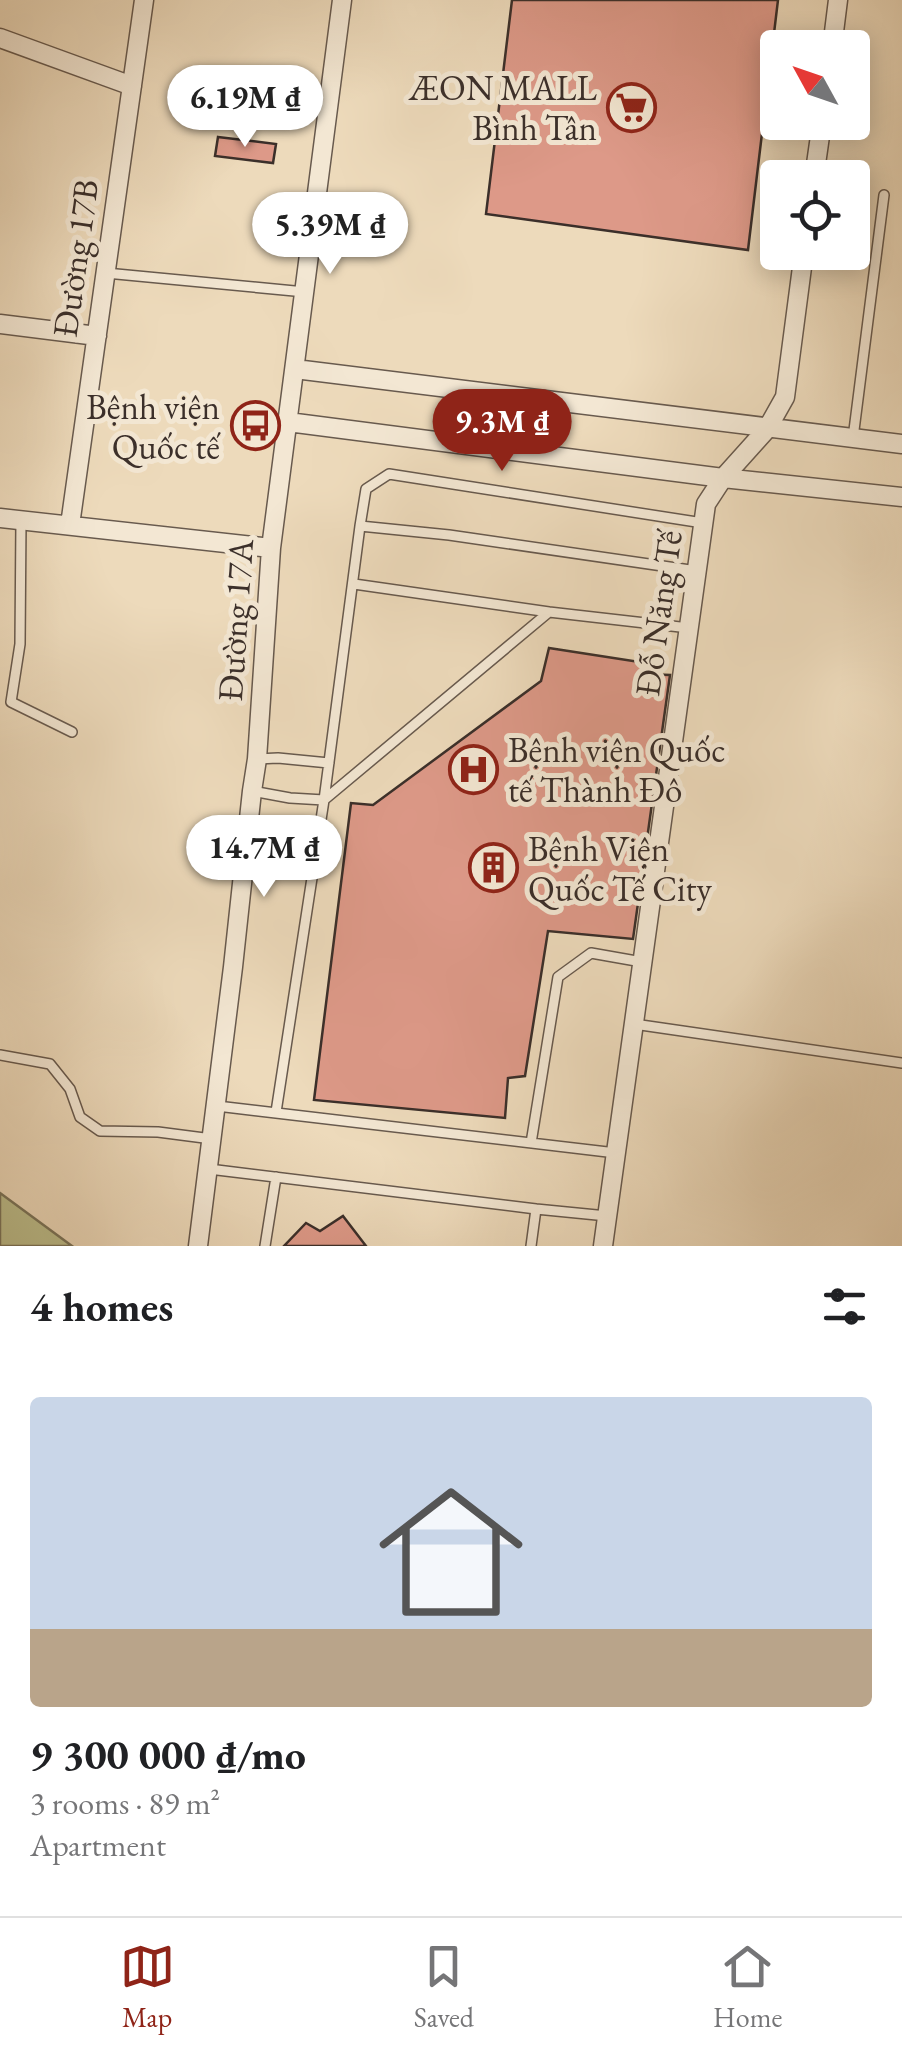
<!DOCTYPE html>
<meta charset="utf-8">
<style>
body{margin:0;font-family:"EB Garamond",serif;background:#f2f2f2;color:#202124;height:100vh;display:flex;flex-direction:column;font-size:38px;white-space:nowrap}
*{box-sizing:border-box;margin:0}
p{font-size:32px;color:#757577}
.icon{flex:none;width:55px;height:55px;fill:none;stroke:currentColor;stroke-width:2;stroke-linecap:round;stroke-linejoin:round}
.map{position:relative;height:1246px;overflow:hidden}
.details{display:flex;flex-direction:column;background:#fff;flex:1}
.details>*{flex:none}
.needle{width:65px;rotate:310deg}
.fabs{position:absolute;left:760px;top:30px;display:grid;gap:20px}
.fabs a{display:grid;place-items:center;width:110px;height:110px;border-radius:10px;background:#fff;box-shadow:0 5px 25px #0003;font-size:50px}
.price{position:absolute;translate:-50% -85px;padding:0 22px;border-radius:35px;background:#fff;color:#222;font-size:32px;line-height:65px;filter:drop-shadow(0 2px 5px #0008)}
.price::after{content:'';position:absolute;left:50%;top:60px;width:30px;height:22px;margin-left:-15px;background:inherit;clip-path:polygon(0 0,100% 0,50% 100%)}
.price.current{background:#8f2418;color:#fff}
ul{padding:0;list-style:none}
li{display:grid;align-content:center;gap:20px;height:530px;padding:0 30px}
li+li{border-top:2px solid #e0e0e0}
li span{display:grid;place-items:center;height:310px;border-radius:10px;color:#555}
li>.icon{margin-inline-start:auto}
span .icon{width:180px;height:180px;fill:#fffc;stroke-width:1}
li b{font-size:42px}
h2{display:flex;justify-content:space-between;align-items:center;height:120px;padding:0 30px;font-size:42px}
.menu{display:flex;justify-content:space-around;align-items:center;height:140px;border-top:2px solid #e0e0e0;background:#fff;font-size:28px;color:#757577}
.menu a{display:grid;justify-items:center;gap:5px}
.menu .current{color:#8f2418}
.map>svg:first-child{display:block}
.green{fill:#bcbe8d;stroke:#7c765c;stroke-width:2.5}
.building{fill:#d98;stroke:#3b2f2a;stroke-width:2.5}
.lines{fill:none;stroke-linecap:round;stroke-linejoin:round}
.lane-casing{stroke:#685a4e;stroke-width:12}
.street-casing{stroke:#685a4e;stroke-width:21}
.lane{stroke:#f3e7d3;stroke-width:9}
.street{stroke:#f3e7d3;stroke-width:18}
.labels{text-anchor:middle;dominant-baseline:central;stroke-width:10;stroke-linejoin:round;paint-order:stroke}
.poi-label{font-size:35px;fill:#3b2f2a;stroke:#f3e7d3;text-anchor:end}
.street-label{font-size:35px;fill:#3b2f2a;stroke:#f3e7d3}
</style>
<div class="map">
<svg width="902" height="1246" viewBox="0 0 902 1246">
<rect width="100%" height="100%" fill="#eddabb"/>
<filter id="stains"><feTurbulence type="fractalNoise" baseFrequency=".002" numOctaves="4"/><feColorMatrix values="0 0 0 0 .2 0 0 0 0 .09 0 0 0 0 .02 0 0 0 .5 -.17"/></filter>
<radialGradient id="worn" r=".72"><stop offset=".6" stop-color="#630" stop-opacity="0"/><stop offset="1" stop-color="#630" stop-opacity=".3"/></radialGradient>
<path class="green" d="M0 1193 72 1246H0Z"/>
<path class="building" d="M512 0H778L748 250 486 214Z
M218 137 276 144 273 163 215 156Z
M549 648 646 663 643 674 670 675 633 939 548 931 525 1076 508 1078 505 1118 314 1100 351 803 373 805 541 681Z
M343 1216 366 1246H284L306 1223 320 1231Z"/>
<g class="lines">
<defs>
<path id="lane" d="M106 273 305 292
M853 438 884 195
M21 520 20 644 11 702 72 732
M360 526 366 489 389 474 703 523
M354 584 549 612
M257 759 278 758 329 763
M252 791 290 798 324 800 549 612 689 628
M634 1024 902 1063
M0 1055 50 1064 70 1089 80 1117 100 1131 158 1132 212 1139
M217 1106 616 1153
M276 1112 324 800 360 526 449 535 697 571
M531 1143 558 977 591 953 642 962
M209 1169 536 1209 531 1246
M536 1209 607 1216
M265 1246 276 1177"/>
<path id="street" d="M0 38 132 86
M832 48 838 0
M814 178 822 122
M0 324 97 336
M295 369 902 444
M288 422 723 478 902 497
M0 518 271 548
M70 525 144 0
M198 1246 233 967 252 791 257 759 271 548 342 0
M603 1246 706 504 723 478 767 429 785 397 804 252"/>
</defs>
<use href="#lane" class="lane-casing"/>
<use href="#street" class="street-casing"/>
<use href="#lane" class="lane"/>
<use href="#street" class="street"/>
</g>
<defs>
<symbol id="supermarket-ring" viewBox="-11 -11 22 22"><circle r="9.5" fill="#f3e7d3" stroke="#8f2418" stroke-width="1.5"/><path d="M-6-5.5h2.5l.6 2H6L4.5 2H-2.5L-4.4-4H-6ZM-1.5 3.2a1.3 1.3 0 1 0 .1 0ZM3 3.2a1.3 1.3 0 1 0 .1 0Z" fill="#8f2418"/></symbol>
<symbol id="bus-ring" viewBox="-11 -11 22 22"><circle r="9.5" fill="#f3e7d3" stroke="#8f2418" stroke-width="1.5"/><path d="M-5-6H5V4H4V6H2V4H-2V6H-4V4H-5ZM-3.5-4V0h7V-4ZM-3.5 1.2v1.5H-2V1.2ZM2 1.2v1.5H3.5V1.2Z" fill="#8f2418"/></symbol>
<symbol id="hospital-ring" viewBox="-11 -11 22 22"><circle r="9.5" fill="#f3e7d3" stroke="#8f2418" stroke-width="1.5"/><path d="M-5-5h3v3.5h4V-5h3V5h-3V1.5h-4V5h-3Z" fill="#8f2418"/></symbol>
<symbol id="building-ring" viewBox="-11 -11 22 22"><circle r="9.5" fill="#f3e7d3" stroke="#8f2418" stroke-width="1.5"/><path d="M-4-6H4V6H1V3H-1V6H-4ZM-2.5-4.3h1.7v1.8h-1.7ZM.8-4.3h1.7v1.8H.8ZM-2.5-1h1.7V.8h-1.7ZM.8-1h1.7V.8H.8Z" fill="#8f2418"/></symbol>
</defs>
<g fill-rule="evenodd">
<use href="#supermarket-ring" x="604" y="80" width="55" height="55"/>
<use href="#bus-ring" x="228" y="398" width="55" height="55"/>
<use href="#hospital-ring" x="446" y="742" width="55" height="55"/>
<use href="#building-ring" x="466" y="840" width="55" height="55"/>
</g>
<g class="labels">
<g class="poi-label">
<text x="597" y="87">ÆON MALL<tspan x="597" dy="40">Bình Tân</tspan></text>
<text x="220" y="406">Bệnh viện<tspan x="220" dy="40">Quốc tế</tspan></text>
<text x="508" y="749" text-anchor="start">Bệnh viện Quốc<tspan x="508" dy="40">tế Thành Đô</tspan></text>
<text x="528" y="848" text-anchor="start">Bệnh Viện<tspan x="528" dy="40">Quốc Tế City</tspan></text>
</g>
<g class="street-label">
<text transform="translate(75 258) rotate(-82)">Đường 17B</text>
<text transform="translate(658 613) rotate(-82)">Đỗ Năng Tế</text>
<text transform="translate(235 620) rotate(-86)">Đường 17A</text>
</g>
</g>
<rect width="100%" height="100%" filter="url(#stains)"/>
<rect width="100%" height="100%" fill="url(#worn)"/>
</svg>
<div class="fabs">
<a><svg class="needle" viewBox="-14 -14 28 28"><path d="M0-13l5 13h-10z" fill="#e53935"/><path d="M0 13l5-13h-10z" fill="#757577"/></svg></a>
<a><svg class="icon" aria-label="locate" viewBox="0 0 24 24"><circle cx="12" cy="12" r="6"/><path d="M12 2v4M12 18v4M2 12h4M18 12h4"/></svg></a>
</div>
<b class="price" style="left:245px;top:150px">6.19M ₫</b>
<b class="price" style="left:330px;top:277px">5.39M ₫</b>
<b class="price current" style="left:502px;top:474px">9.3M ₫</b>
<b class="price" style="left:264px;top:900px">14.7M ₫</b>
</div>
<section class="details">
<h2>4 homes<svg class="icon" aria-label="filters" viewBox="0 0 24 24"><path d="M4 7h16M4 17h16"/><circle cx="9" cy="7" r="2"/><circle cx="15" cy="17" r="2"/></svg></h2>
<ul>
<li><span style="background:linear-gradient(#c9d6e8 75%,#b9a48a 0)"><svg class="icon" aria-label="home" viewBox="0 0 24 24"><path d="M3 11l9-7 9 7M6 9v11h12V9"/></svg></span><div><b>9 300 000 ₫/mo</b><p>3 rooms · 89 m²</p><p>Apartment</p></div></li>
</ul>
</section>
<nav class="menu">
<a class="current"><svg class="icon" aria-label="map" viewBox="0 0 24 24"><path d="M3 6l6-2 6 2 6-2v14l-6 2-6-2-6 2zM9 4v14M15 6v14"/></svg>Map</a>
<a><svg class="icon" aria-label="saved" viewBox="0 0 24 24"><path d="M7 4h10v16l-5-4-5 4z"/></svg>Saved</a>
<a><svg class="icon" aria-label="home" viewBox="0 0 24 24"><path d="M3 11l9-7 9 7M6 9v11h12V9"/></svg>Home</a>
</nav>
